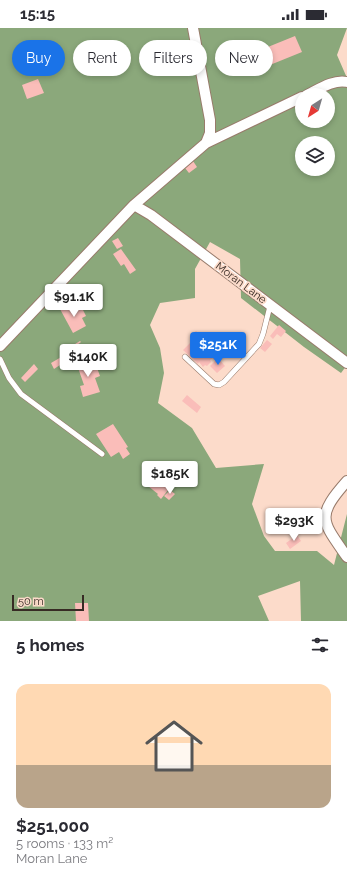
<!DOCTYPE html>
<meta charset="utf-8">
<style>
body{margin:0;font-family:Raleway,sans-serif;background:#f2f2f3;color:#2b2b33;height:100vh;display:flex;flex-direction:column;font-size:15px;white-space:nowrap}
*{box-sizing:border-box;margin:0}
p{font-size:13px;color:#7c7c81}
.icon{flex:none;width:22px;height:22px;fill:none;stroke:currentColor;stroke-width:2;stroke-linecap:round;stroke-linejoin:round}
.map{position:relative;height:593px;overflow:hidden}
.side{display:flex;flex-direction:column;background:#fff;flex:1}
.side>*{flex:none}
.guide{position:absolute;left:12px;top:12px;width:323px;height:36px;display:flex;gap:8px}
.needle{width:26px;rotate:217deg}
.buttons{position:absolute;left:295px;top:60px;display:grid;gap:8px}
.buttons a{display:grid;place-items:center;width:40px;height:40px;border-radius:50%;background:#fff;box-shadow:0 2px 6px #0003;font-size:20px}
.scale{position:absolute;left:12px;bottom:10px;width:72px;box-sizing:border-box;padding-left:4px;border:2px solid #372b24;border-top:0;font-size:11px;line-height:14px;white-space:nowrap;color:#372b24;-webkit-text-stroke:3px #fcdbca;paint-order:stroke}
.price{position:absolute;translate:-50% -34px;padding:0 9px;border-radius:4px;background:#fff;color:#222;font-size:13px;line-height:26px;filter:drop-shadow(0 1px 2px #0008)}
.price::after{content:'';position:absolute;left:50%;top:24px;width:12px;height:9px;margin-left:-6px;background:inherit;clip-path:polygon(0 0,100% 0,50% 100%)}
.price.current{background:#1a73e8;color:#fff}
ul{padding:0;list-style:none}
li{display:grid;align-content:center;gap:8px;height:212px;padding:0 16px}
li+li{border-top:1px solid #e1e1e2}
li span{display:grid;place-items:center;height:124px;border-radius:12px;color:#555}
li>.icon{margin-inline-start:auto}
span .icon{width:72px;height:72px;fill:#fffc;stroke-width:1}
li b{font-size:17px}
h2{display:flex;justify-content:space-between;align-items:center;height:48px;padding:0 16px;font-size:17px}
.tag{padding:0 14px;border-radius:18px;background:#fff;box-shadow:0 2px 6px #0003;font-size:14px;line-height:36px}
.tag.current{background:#1a73e8;color:#fff}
.status{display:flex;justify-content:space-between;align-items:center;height:28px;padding:0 20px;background:#fff;direction:ltr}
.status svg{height:11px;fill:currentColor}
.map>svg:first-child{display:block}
.forest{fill:#8ba87b;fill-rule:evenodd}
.building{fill:#fabdb9}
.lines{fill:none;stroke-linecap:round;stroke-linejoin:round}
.service-casing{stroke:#987b6b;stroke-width:6}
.minor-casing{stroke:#987b6b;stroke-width:12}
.service{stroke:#fff;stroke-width:5}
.minor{stroke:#fff;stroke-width:10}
.labels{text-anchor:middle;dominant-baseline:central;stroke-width:3.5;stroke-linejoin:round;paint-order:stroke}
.street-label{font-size:11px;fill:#372b24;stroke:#fcdbca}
</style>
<div class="status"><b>15:15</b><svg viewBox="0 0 49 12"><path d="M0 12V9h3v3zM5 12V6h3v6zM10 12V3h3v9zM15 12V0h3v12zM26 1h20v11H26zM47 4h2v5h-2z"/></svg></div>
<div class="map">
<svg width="347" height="593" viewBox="0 0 347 593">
<rect width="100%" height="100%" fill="#fcdbca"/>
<path class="forest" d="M0 0H347L337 27 347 50V337L341 345 304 319 241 270 240 231 210 214 195 241V270L160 275 150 297 160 320 164 345 158 375 192 400 216 440 264 436 252 476 264 508 275 523H317L334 537 347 486V593H301L300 553 258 568 269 593H0ZM302 67H328V93H302ZM302 115H328V141H302Z"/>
<path class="building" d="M295 8 302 24 265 39 258 23Z
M38 51 44 65 27 71 22 57Z
M193 133 197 139 189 145 185 140Z
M118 210 123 218 117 221 112 213Z
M121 221 136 242 130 246 124 236 121 238 113 226Z
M75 277 78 282 82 280 86 288 82 290 86 298 73 305 60 281 67 278 68 281Z
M279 297 286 303 281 309 277 306 273 311 270 308Z
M196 303 203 310 207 305 215 313 214 315 218 318 213 323 217 329 214 332 213 330 210 332 211 334 207 338 205 337 203 339 199 334 198 336 183 322 193 312 190 309Z
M267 312 272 316 265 324 260 320Z
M80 313 81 314 77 317 82 325 73 330 67 321Z
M63 328 66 333 54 341 51 335Z
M87 330 90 339 96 337 100 348 95 350 100 364 83 369 80 358 84 357 76 334Z
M218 330 225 338 217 345 210 338Z
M34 336 38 341 25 354 21 350Z
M187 367 201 379 197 385 182 373Z
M113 396 128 419 126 420 130 426 123 431 119 424 111 429 96 406Z
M162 439 177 451 161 471 157 467 158 466 148 458Z
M170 462 175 466 169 472 164 468Z
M297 507 301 513 290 521 286 515Z
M75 575H88L89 593H76Z"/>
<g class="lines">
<defs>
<path id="service" d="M185 329 214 356 219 357 224 354 259 316 263 306 270 278
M0 331 9 350 21 366 102 426"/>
<path id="minor" d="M307 67C319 61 334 51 347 54
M206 115 302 69
M134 177 206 115 210 105V92L193 0
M0 318 134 177 151 187 347 335
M347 453C315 489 322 493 347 529"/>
</defs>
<use href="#service" class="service-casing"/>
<use href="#minor" class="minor-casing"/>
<use href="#service" class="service"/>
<use href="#minor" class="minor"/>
</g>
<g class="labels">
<g class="street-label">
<text transform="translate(241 255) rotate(37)">Moran Lane</text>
</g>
</g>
</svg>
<div class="buttons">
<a><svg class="needle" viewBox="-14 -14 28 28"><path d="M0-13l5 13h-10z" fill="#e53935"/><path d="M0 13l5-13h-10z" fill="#7c7c81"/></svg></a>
<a><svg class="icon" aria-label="layers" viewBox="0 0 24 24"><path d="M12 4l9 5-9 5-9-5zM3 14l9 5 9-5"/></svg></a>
</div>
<div class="scale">50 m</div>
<b class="price" style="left:74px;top:290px">$91.1K</b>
<b class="price current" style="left:218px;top:338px">$251K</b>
<b class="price" style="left:88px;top:350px">$140K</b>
<b class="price" style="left:170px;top:467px">$185K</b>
<b class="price" style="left:294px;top:514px">$293K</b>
<div class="guide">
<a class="tag current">Buy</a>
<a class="tag">Rent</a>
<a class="tag">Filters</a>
<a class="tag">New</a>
</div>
</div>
<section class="side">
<h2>5 homes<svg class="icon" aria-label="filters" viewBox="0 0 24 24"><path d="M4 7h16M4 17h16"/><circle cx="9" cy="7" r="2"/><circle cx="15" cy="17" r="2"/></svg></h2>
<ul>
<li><span style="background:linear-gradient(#ffd9b3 65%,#b9a48a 0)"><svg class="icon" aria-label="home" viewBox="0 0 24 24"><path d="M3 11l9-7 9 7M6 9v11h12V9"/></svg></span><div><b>$251,000</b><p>5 rooms · 133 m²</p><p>Moran Lane</p></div></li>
</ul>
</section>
